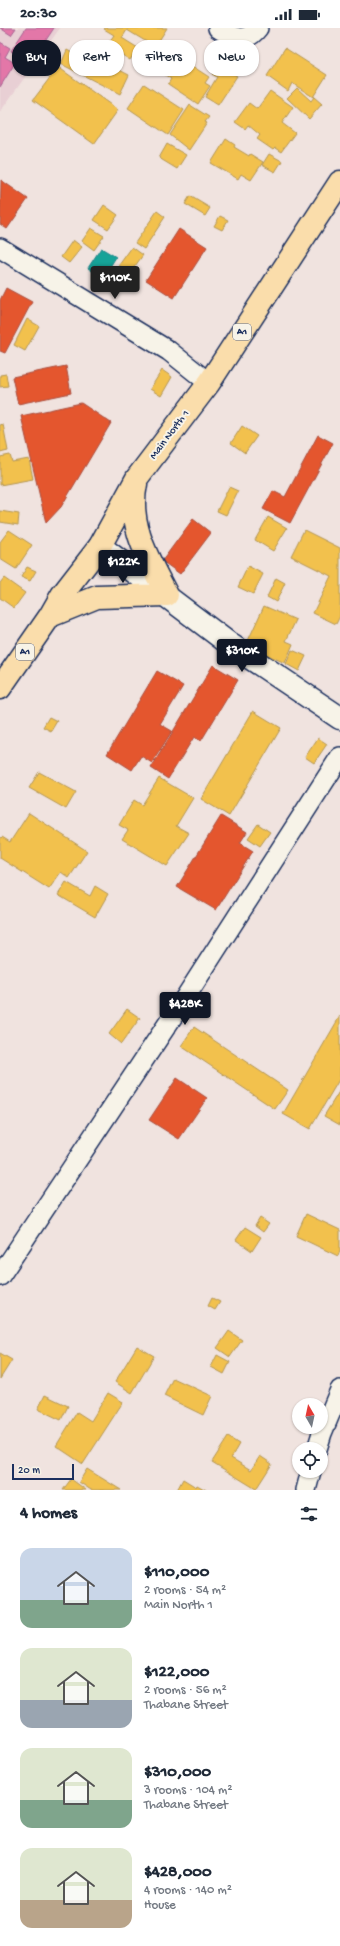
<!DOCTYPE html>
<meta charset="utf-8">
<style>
body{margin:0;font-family:"Gochi Hand",sans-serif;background:#f2f2f3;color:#1f2937;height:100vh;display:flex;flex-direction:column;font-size:15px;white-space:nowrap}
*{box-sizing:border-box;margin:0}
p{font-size:13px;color:#747a83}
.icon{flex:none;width:22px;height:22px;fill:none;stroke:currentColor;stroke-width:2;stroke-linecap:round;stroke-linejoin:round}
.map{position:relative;height:1462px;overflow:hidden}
.details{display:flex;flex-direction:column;background:#fff;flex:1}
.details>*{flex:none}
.hud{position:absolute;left:12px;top:12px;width:316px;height:36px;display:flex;gap:8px}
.needle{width:26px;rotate:351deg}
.tools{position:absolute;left:292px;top:1370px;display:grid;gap:8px}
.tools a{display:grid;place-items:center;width:36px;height:36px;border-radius:50%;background:#fff;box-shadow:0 1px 3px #0004;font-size:20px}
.scale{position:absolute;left:12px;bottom:10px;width:62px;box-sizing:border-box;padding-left:4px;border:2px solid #1b2f5e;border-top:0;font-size:11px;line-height:14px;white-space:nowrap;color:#1b2f5e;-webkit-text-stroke:3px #f7f3e8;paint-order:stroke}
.price{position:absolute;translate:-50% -34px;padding:0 9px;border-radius:4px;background:#111827;color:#fff;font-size:13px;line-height:26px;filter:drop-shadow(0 1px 2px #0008)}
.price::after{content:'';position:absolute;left:50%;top:24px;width:12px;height:9px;margin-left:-6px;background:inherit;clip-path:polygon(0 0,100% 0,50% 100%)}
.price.selected{background:#222;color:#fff}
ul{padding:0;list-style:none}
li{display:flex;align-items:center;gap:12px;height:100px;padding:0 20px}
li span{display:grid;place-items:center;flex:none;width:112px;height:80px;border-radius:12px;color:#555}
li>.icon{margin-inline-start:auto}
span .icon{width:48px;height:48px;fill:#fffc;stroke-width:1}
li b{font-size:17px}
h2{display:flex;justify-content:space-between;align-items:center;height:48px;padding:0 20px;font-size:17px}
.pill{padding:0 14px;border-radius:16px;background:#fff;box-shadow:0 1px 3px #0004;font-size:14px;line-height:36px}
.pill.selected{background:#111827;color:#fff}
.status{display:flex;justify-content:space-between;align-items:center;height:28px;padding:0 20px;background:#fff;direction:ltr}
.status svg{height:11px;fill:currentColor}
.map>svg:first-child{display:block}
.built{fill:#e8cfd4}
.homes{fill:#f2c14e;stroke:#b29553}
.shops{fill:#e4572e;stroke:#a84b3c}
.health{fill:#e377a8;stroke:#a76192}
.public{fill:#17a398;stroke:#188087}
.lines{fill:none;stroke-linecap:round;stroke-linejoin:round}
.minor-casing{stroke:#1b2f5e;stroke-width:22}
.tertiary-casing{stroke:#1b2f5e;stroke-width:25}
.primary-casing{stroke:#1b2f5e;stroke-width:25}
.minor{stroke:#f7f3e8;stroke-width:19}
.tertiary{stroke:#f7f3e8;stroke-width:22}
.primary{stroke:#faddab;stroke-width:22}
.labels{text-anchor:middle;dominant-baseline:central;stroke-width:4;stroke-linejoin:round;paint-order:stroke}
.shield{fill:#f7f3e8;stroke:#5d6a87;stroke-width:1}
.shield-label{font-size:10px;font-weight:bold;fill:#1b2f5e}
.street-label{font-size:11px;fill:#1b2f5e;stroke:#f7f3e8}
</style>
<div class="status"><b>20:30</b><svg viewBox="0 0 49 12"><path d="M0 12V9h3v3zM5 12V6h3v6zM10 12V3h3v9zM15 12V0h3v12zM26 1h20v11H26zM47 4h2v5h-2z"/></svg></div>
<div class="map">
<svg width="340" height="1462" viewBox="0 0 340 1462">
<rect width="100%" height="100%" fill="#f0e3df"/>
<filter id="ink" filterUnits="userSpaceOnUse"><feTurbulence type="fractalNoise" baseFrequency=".025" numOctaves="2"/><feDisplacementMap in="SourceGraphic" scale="8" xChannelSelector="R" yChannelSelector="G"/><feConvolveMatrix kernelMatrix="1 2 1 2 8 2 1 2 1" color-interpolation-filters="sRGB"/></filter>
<g filter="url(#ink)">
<path class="built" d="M0 0H60L0 84Z"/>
<path class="homes" d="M105 0H167L155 19 127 2 122 10 138 20 130 32 107 17 114 7 104 1Z
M285 20 327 47 313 69 292 55 288 63 267 48Z
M67 22 78 28 81 22 129 47 120 66 61 36Z
M183 26 194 34 192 38 209 49 205 55 210 58 198 76 168 56 171 51 161 44 170 29 178 34Z
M218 36 237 48 218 77 205 69 217 49 212 46Z
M58 39 118 82 94 116 33 72Z
M144 56 184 82 168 107 128 80Z
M297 60 311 73 314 69 322 76 309 91 287 70Z
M270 63 293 79 282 95 295 105 281 124 275 120 273 122 257 111 260 107 248 97 245 101 235 94 249 75 257 81Z
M190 77 209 89 205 94 207 95 189 122 170 107Z
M226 111 235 117 234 119 249 128 250 126 263 134 251 152 241 146 238 151 211 135Z
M167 116 186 127 177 141 159 130Z
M269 126 282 133 275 144 262 137Z
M190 168 210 180 205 188 185 176Z
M104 177 118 187 108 201 94 192Z
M157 183 165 189 144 221 135 215Z
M220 188 228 192 222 202 214 198Z
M91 200 104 208 94 222 82 213Z
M73 212 82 219 69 235 61 229Z
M132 219 143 227 130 245 119 237Z
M27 291 39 298 25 323 14 317Z
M162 342 172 349 161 368 150 361Z
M6 346 8 358 0 359V347Z
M3 396 8 423 0 425V397Z
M242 398 257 408 245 425 231 415Z
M10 427 12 434 29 431 33 451 0 457V429Z
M229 459 238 463 226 487 217 483Z
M0 483 19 486 18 497 0 494Z
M268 489 287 500 273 523 255 512Z
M9 502 32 517 16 541 0 531V514Z
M304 502 340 520V588L336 596 313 585 331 548 291 528Z
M248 538 263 546 253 566 238 559Z
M27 539 36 543 30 553 21 549Z
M4 550 25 565 14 580 0 570V555Z
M276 550 285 555 276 574 267 569Z
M264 578 296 592 286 613 293 616 285 635 246 617Z
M292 622 306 628 299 643 286 636Z
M253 683 281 700 229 788 201 771Z
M49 689 57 693 51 703 43 699Z
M318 710 327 716 314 735 305 729Z
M39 744 76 764 66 781 29 760Z
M159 750 193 770 176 798 189 805 167 838 122 811 128 802 119 797 134 772 142 777Z
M29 785 87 823 69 850 61 844 49 861 0 830V811L2 809 10 814Z
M258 796 270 804 260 818 248 810Z
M66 854 90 868 95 858 108 866 95 889 58 867Z
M127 981 140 990 121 1016 109 1006Z
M340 988V1050L310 1101 283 1086Z
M194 999 288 1062 275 1081 181 1018Z
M340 1062V1097L324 1088Z
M306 1186 340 1202V1223L338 1228 296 1208Z
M260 1190 269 1196 263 1204 255 1198Z
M245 1199 261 1209 252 1223 236 1212Z
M212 1270 220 1274 215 1282 208 1278Z
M229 1303 242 1312 230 1329 217 1320Z
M137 1318 154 1328 132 1365 115 1354Z
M0 1325 12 1332 0 1351Z
M217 1327 230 1334 224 1346 211 1339Z
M173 1350 212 1368 203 1387 164 1368Z
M108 1365 123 1374 83 1436 56 1418 77 1384 91 1393Z
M45 1367 68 1378 61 1392 38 1381Z
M228 1409 239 1416 231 1430 251 1442 260 1428 272 1436 256 1461 212 1434Z
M87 1441 121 1462H91L79 1454Z
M71 1451 86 1462H63Z
M183 1451 196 1459 197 1457 206 1462H177Z"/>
<path class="shops" d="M1 152 28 171 7 201 0 196Z
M179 201 207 219 174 270 146 252Z
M6 260 32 274 5 325 0 323V272Z
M66 338 71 365 18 376 12 349Z
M81 375 111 395 61 479 46 495 21 388Z
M318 407 333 415 290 495 263 481 273 463 285 469Z
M193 491 211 505 180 546 162 533Z
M213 637 238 652 201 713 194 709 168 751 151 740Z
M157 643 183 658 160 696 172 703 152 735 141 728 132 742 107 726Z
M221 788 247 804 240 815 253 823 216 882 177 859Z
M177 1050 207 1070 179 1111 149 1092Z"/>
<path class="health" d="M0 0H16L11 7Z
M26 0H54L30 36 11 23Z
M0 14 10 20 5 29 15 35 0 59Z"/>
<path class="public" d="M101 220 116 229 103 250 88 240Z"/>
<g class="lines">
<defs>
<path id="minor" d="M218 0C232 10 246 16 258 0
M0 220 169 323 209 355
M0 1248 183 973 340 729
M317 1421 322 1405 340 1362
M306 1462 311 1443"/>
<path id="tertiary" d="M100 518 231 617 340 690"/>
<path id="primary" d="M50 588 97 569 167 567C149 532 127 497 136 456
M0 660 50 588 62 567 100 518 137 450 209 355 340 154"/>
</defs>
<use href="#minor" class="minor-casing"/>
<use href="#tertiary" class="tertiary-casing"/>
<use href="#primary" class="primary-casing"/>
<use href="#minor" class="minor"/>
<use href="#tertiary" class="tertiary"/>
<use href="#primary" class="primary"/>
</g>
</g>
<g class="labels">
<g class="shield">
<rect x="233" y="296" width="18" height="16" rx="3"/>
<rect x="16" y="616" width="18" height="16" rx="3"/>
</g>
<g class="shield-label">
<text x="242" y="304">A1</text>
<text x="25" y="624">A1</text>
</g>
<g class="street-label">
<text transform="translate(170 407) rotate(-53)">Main North 1</text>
</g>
</g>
</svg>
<div class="tools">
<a><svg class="needle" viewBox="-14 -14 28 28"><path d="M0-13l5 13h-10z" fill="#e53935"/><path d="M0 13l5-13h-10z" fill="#747a83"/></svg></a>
<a><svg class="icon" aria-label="locate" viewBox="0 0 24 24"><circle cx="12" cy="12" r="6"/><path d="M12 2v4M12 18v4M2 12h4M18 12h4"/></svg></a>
</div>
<div class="scale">20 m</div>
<b class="price selected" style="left:115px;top:272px">$110K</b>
<b class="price" style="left:123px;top:556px">$122K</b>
<b class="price" style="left:242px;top:645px">$310K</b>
<b class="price" style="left:185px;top:998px">$428K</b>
<div class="hud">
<a class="pill selected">Buy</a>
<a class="pill">Rent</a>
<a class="pill">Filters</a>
<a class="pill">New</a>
</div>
</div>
<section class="details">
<h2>4 homes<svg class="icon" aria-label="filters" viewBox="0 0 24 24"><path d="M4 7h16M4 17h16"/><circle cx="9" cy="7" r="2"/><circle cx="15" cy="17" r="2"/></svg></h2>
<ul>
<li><span style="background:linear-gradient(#c9d6e8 65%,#7fa58c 0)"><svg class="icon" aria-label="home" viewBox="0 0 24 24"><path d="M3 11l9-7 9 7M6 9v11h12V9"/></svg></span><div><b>$110,000</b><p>2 rooms · 54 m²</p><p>Main North 1</p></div></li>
<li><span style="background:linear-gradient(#dfe7d0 65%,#9aa5b1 0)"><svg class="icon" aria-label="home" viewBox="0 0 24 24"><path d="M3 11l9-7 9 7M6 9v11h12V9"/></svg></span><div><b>$122,000</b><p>2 rooms · 56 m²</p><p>Thabane Street</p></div></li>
<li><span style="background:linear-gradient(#dfe7d0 65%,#7fa58c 0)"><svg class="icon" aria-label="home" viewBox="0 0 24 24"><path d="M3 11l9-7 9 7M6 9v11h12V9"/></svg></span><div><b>$310,000</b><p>3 rooms · 104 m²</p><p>Thabane Street</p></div></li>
<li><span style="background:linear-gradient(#dfe7d0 65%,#b9a48a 0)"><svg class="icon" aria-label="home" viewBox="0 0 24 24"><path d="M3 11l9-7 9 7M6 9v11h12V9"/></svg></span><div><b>$428,000</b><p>4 rooms · 140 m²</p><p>House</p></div></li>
</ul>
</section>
